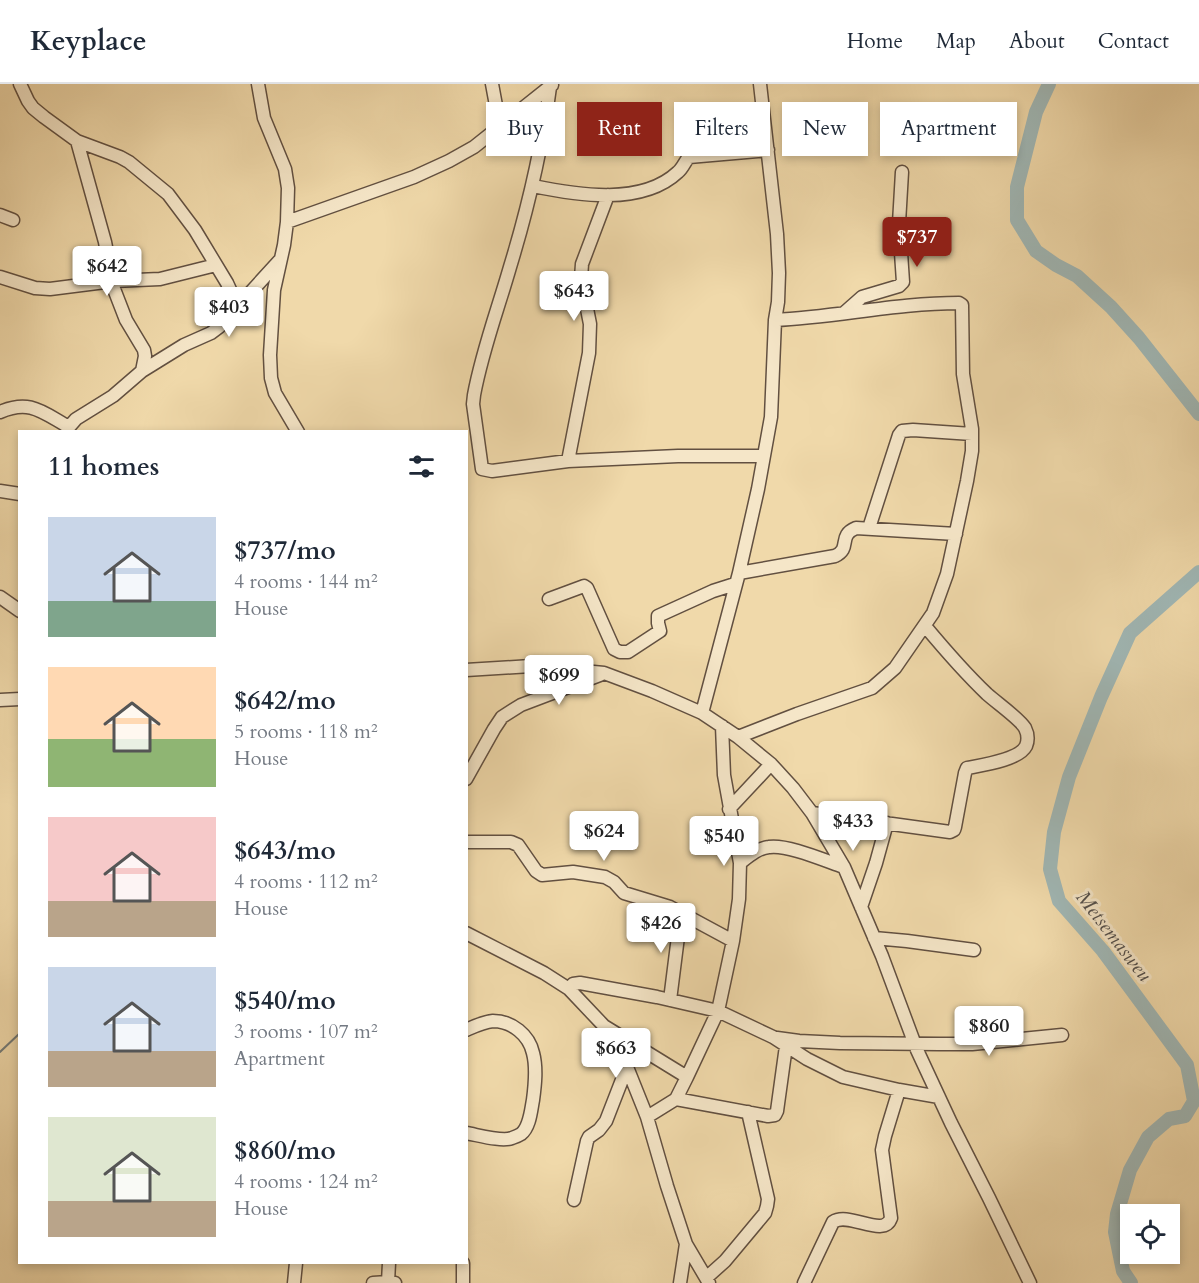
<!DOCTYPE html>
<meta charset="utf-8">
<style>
body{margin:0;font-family:Cardo,serif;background:#f2f2f3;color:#1f2937;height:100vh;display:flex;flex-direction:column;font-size:22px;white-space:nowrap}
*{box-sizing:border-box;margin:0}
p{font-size:20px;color:#747a83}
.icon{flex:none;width:33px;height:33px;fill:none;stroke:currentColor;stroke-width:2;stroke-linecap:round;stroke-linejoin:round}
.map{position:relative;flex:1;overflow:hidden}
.details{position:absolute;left:18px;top:346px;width:450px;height:834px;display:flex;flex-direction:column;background:#fff;border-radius:0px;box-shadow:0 3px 9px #0003}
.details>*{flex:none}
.top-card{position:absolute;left:486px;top:18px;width:570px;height:54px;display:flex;gap:12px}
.fabs{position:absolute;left:1120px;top:1120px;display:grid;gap:12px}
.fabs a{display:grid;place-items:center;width:60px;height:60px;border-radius:0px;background:#fff;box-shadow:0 3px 9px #0003;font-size:30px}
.price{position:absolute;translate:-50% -51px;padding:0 14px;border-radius:6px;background:#fff;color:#222;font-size:20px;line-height:39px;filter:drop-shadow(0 2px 3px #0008)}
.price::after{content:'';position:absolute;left:50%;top:36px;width:18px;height:14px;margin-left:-9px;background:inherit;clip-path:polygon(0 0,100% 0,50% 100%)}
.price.on{background:#8f2418;color:#fff}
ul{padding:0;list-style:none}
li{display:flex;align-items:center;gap:18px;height:150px;padding:0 30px}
li span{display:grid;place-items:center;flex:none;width:168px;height:120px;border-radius:0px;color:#555}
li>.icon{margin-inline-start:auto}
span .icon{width:72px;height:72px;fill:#fffc;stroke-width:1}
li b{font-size:26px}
h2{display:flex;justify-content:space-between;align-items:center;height:72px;padding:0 30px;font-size:26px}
.chip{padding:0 21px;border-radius:0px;background:#fff;box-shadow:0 3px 9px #0003;font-size:21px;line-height:54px}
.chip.on{background:#8f2418;color:#fff}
header{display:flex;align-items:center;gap:36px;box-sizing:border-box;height:84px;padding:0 30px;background:#fff;border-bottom:2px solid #e0e1e3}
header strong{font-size:28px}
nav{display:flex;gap:33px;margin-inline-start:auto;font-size:21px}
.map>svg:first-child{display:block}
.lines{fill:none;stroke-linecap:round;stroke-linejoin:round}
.stream{stroke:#747c79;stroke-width:2}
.river{stroke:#a0b7b5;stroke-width:14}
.minor-casing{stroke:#625041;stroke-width:15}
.minor{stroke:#f5e6c8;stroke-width:12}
.labels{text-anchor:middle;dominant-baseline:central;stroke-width:6;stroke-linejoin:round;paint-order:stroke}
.water-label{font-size:20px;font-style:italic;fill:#534f4b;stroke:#f5e6c8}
</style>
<header>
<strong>Keyplace</strong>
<nav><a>Home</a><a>Map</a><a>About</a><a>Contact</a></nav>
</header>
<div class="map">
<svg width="1199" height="1199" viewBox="0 0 1199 1199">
<rect width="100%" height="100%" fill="#f0d9aa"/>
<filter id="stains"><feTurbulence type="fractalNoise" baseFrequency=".00333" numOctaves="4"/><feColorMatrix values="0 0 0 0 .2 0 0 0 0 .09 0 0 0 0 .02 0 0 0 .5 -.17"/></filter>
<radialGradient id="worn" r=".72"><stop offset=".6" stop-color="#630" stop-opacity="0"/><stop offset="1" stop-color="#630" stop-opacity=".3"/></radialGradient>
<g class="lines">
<path class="stream" d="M0 968 20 949"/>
<path class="river" d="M1049 0 1036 28 1017 103V136L1036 167 1056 181 1077 192 1111 223 1139 254 1199 330
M1131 1199 1123 1187 1115 1148 1117 1130 1130 1086 1148 1053 1169 1035 1185 1032 1194 1017 1187 981 1103 867 1059 817 1050 785 1054 748 1069 693 1101 613 1130 549 1199 488"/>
<defs>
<path id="minor" d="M20 0 28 17 33 24 44 33 77 57 105 158 114 205 126 236 144 266 145 272 142 287
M258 0 264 34 285 85 288 104 287 138 284 161 274 206 270 271 271 294 275 309 298 348
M492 0 500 43
M550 3C542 64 528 124 510 183 498 225 482 267 474 311L473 320 482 385 492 387 568 377 678 372H764
M77 57 120 73 129 78 168 110 195 146 227 199 238 223
M533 102C577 111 642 122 678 88 683 84 685 77 689 73L768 66
M0 131 13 136
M287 138 414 93 449 77 474 63 552 1
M0 193 35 204 50 205 113 197 160 195 216 181
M845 228 862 213 899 202 903 198 899 139 902 88
M0 328C30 315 42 328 69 343
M67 348 69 343 76 335 113 312 142 287 184 261 211 249 219 243 279 177
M568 377 589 269 590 240 581 194 582 180 608 111
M0 407 20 410
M869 444 899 351 902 347 913 346 972 350
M739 489 835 472C852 464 837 452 856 444L956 450
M0 513 20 527
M549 515 584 502 587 504 614 565 620 568H628L660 547 658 539V532L713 507 735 500
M466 586 531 582 604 589 652 607 702 629 738 653 771 680 793 704 812 729 844 783 882 872 917 966 951 1039 989 1114 1030 1199
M0 616 20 615
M702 629 739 489 758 405 771 333 775 236 778 218 779 189 777 150 760 0
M738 653 797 630 872 604 895 584 933 529 947 490 967 397 972 367V345L963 290 962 221 959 219C897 219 837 233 775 236
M466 695 494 645 502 633 521 621 600 591
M729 725 771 680
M812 729 950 748 954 746 955 743 965 689 967 684C982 681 1019 676 1026 662 1028 657 1028 650 1025 644 1020 635 997 619 987 610 965 589 945 566 925 542
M466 758H511L518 761 536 787 542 791 573 788 605 793 614 798 624 809 670 823 733 857
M740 779C749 772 758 764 769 763 787 760 826 777 844 783
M861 823 876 779 887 739
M466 849 544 889 569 905 604 942 617 964 627 983 647 1033 667 1102 686 1160 680 1199
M874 854 907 857 974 866
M569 905 573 900 580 899 657 913 718 927 773 953 807 975 843 993 899 1006 939 1013
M670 916 681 829
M604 942 687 993 718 927 733 857 739 815 740 779 724 691 722 642
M466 946C475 942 483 938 493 937 512 937 529 951 533 969 537 984 535 1001 533 1016 531 1026 530 1043 521 1050 518 1052 515 1053 512 1054 502 1058 478 1051 466 1049
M777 954 799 957 840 959 940 960H972L1062 951
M676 1015 768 1032 775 1031 777 1027 786 962
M647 1033 676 1015 687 993
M574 1116 587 1057 589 1053 599 1046 606 1037 627 983
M686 1160 709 1199
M389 1179 388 1198 395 1199
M706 1194 725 1177 765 1129 767 1122 768 1115 748 1028
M294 1199 296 1179
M373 1199 388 1198
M463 1199V1179
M804 1199 833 1138C849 1127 884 1155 891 1134L882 1066 885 1052 899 1006"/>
</defs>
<use href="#minor" class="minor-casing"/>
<use href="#minor" class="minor"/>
</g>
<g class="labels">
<g class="water-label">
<text transform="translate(1114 852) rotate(52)">Metsemasweu</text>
</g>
</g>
<rect width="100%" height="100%" filter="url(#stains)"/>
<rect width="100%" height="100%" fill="url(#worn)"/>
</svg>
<div class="fabs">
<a><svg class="icon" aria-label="locate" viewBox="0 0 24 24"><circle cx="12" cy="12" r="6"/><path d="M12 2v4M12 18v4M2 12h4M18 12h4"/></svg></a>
</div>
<b class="price on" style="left:917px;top:184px">$737</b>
<b class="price" style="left:107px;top:213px">$642</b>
<b class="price" style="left:574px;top:238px">$643</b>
<b class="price" style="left:229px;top:254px">$403</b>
<b class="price" style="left:559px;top:622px">$699</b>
<b class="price" style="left:853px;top:768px">$433</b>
<b class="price" style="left:604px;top:778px">$624</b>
<b class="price" style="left:724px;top:783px">$540</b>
<b class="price" style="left:661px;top:870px">$426</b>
<b class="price" style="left:989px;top:973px">$860</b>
<b class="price" style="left:616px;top:995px">$663</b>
<div class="top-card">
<a class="chip">Buy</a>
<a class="chip on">Rent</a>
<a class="chip">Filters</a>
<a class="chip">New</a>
<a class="chip">Apartment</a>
</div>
<section class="details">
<h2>11 homes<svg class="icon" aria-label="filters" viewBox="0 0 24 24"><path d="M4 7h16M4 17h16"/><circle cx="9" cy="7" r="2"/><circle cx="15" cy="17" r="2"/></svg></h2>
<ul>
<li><span style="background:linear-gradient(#c9d6e8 70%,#7fa58c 0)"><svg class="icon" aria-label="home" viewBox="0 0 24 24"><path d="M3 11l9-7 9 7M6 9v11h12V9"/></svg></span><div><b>$737/mo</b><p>4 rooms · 144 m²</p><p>House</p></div></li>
<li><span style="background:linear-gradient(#ffd9b3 60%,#8fb573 0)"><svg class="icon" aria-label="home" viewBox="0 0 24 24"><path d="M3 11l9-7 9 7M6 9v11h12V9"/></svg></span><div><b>$642/mo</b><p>5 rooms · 118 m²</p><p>House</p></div></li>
<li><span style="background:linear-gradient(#f6c9c9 70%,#b9a48a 0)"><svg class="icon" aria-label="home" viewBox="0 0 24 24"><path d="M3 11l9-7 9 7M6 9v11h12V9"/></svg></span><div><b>$643/mo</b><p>4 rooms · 112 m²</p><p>House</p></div></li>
<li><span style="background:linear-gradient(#c9d6e8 70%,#b9a48a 0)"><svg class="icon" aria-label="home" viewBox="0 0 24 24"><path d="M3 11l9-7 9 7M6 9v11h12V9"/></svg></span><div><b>$540/mo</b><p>3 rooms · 107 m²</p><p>Apartment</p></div></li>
<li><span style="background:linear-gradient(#dfe7d0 70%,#b9a48a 0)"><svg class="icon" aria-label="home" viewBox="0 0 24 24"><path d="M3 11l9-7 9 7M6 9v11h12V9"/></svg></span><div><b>$860/mo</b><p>4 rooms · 124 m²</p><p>House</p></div></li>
</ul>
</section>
</div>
